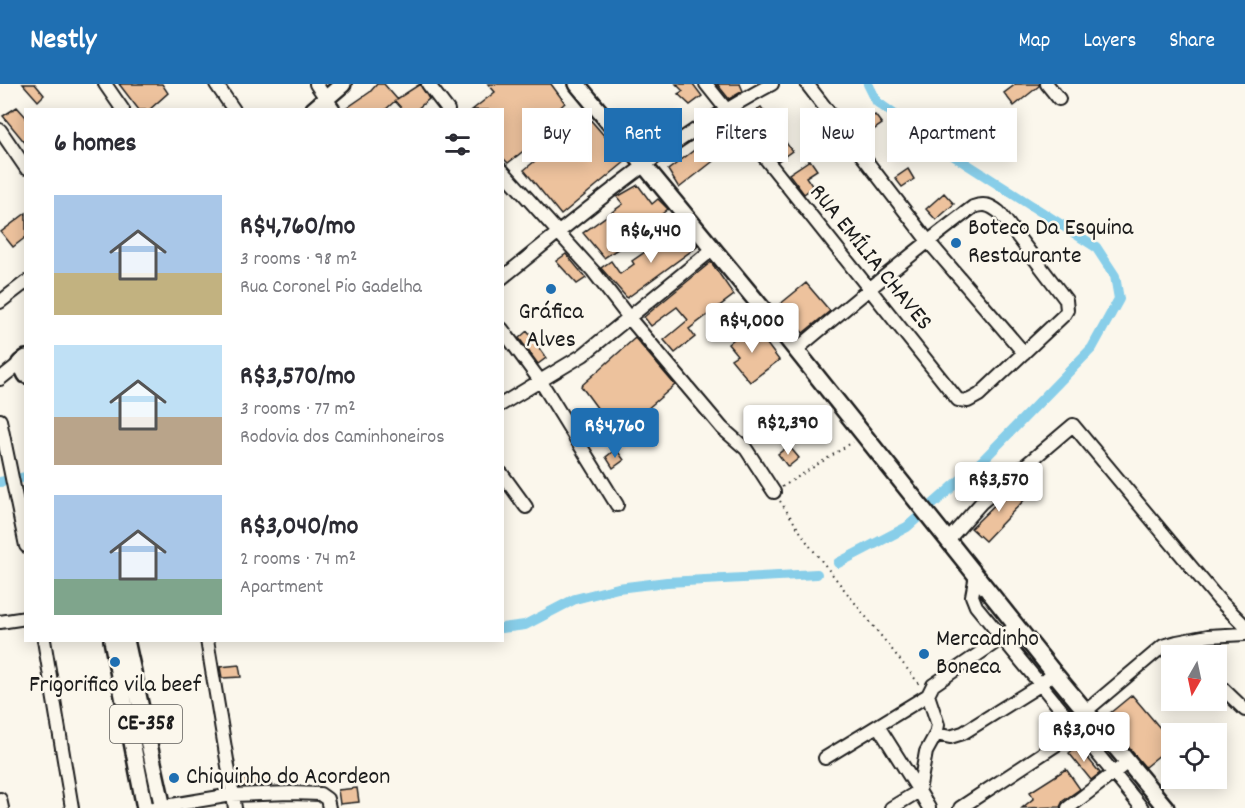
<!DOCTYPE html>
<meta charset="utf-8">
<style>
body{margin:0;font-family:Dekko,sans-serif;background:#f7f7f7;color:#2b2b33;height:100vh;display:flex;flex-direction:column;font-size:22px;white-space:nowrap}
*{box-sizing:border-box;margin:0}
p{font-size:20px;color:#7c7c81}
.icon{flex:none;width:33px;height:33px;fill:none;stroke:currentColor;stroke-width:2;stroke-linecap:round;stroke-linejoin:round}
.map{position:relative;flex:1;overflow:hidden}
.side{position:absolute;left:24px;top:24px;width:480px;height:534px;display:flex;flex-direction:column;background:#fff;border-radius:0px;box-shadow:0 3px 15px #0003}
.side>*{flex:none}
.hud{position:absolute;left:522px;top:24px;width:570px;height:54px;display:flex;gap:12px}
.needle{width:39px;rotate:189deg}
.fabs{position:absolute;left:1161px;top:561px;display:grid;gap:12px}
.fabs a{display:grid;place-items:center;width:66px;height:66px;border-radius:0px;background:#fff;box-shadow:0 3px 15px #0003;font-size:30px}
.price{position:absolute;translate:-50% -51px;padding:0 14px;border-radius:6px;background:#fff;color:#222;font-size:20px;line-height:39px;filter:drop-shadow(0 2px 3px #0008)}
.price::after{content:'';position:absolute;left:50%;top:36px;width:18px;height:14px;margin-left:-9px;background:inherit;clip-path:polygon(0 0,100% 0,50% 100%)}
.price.on{background:#1f6fb2;color:#fff}
ul{padding:0;list-style:none}
li{display:flex;align-items:center;gap:18px;height:150px;padding:0 30px}
li span{display:grid;place-items:center;flex:none;width:168px;height:120px;border-radius:0px;color:#555}
li>.icon{margin-inline-start:auto}
span .icon{width:72px;height:72px;fill:#fffc;stroke-width:1}
li b{font-size:26px}
h2{display:flex;justify-content:space-between;align-items:center;height:72px;padding:0 30px;font-size:26px}
.pill{padding:0 21px;border-radius:0px;background:#fff;box-shadow:0 3px 15px #0003;font-size:21px;line-height:54px}
.pill.on{background:#1f6fb2;color:#fff}
header{display:flex;align-items:center;gap:36px;box-sizing:border-box;height:84px;padding:0 30px;background:#1f6fb2;color:#fff}
header strong{font-size:28px}
nav{display:flex;gap:33px;margin-inline-start:auto;font-size:21px}
.map>svg:first-child{display:block}
.lines{fill:none;stroke-linecap:round;stroke-linejoin:round}
.canal{stroke:#88cee9;stroke-width:10}
.building{fill:#edc29d;stroke:#1c1c1c;stroke-width:1.5}
.minor-casing{stroke:#1c1c1c;stroke-width:16}
.major-casing{stroke:#1c1c1c;stroke-width:20}
.path{stroke:#1c1c1c;stroke-width:2;stroke-dasharray:1.5 4.5;stroke-linecap:butt}
.minor{stroke:#fbf7ec;stroke-width:12}
.major{stroke:#fbf7ec;stroke-width:15}
.poi-dot{fill:#1f6fb2;stroke:#fbf7ec;stroke-width:2}
.labels{text-anchor:middle;dominant-baseline:central;stroke-width:5;stroke-linejoin:round;paint-order:stroke}
.shield{fill:#fbf7ec;stroke:#5f5e5a;stroke-width:1.5}
.shield-label{font-size:22px;font-weight:bold;fill:#1c1c1c}
.poi-label{font-size:24px;fill:#1c1c1c;stroke:#fbf7ec;text-anchor:start}
.street-label{font-size:24px;fill:#1c1c1c;stroke:#fbf7ec}
</style>
<header>
<strong>Nestly</strong>
<nav><a>Map</a><a>Layers</a><a>Share</a></nav>
</header>
<div class="map">
<svg width="1245" height="724" viewBox="0 0 1245 724">
<rect width="100%" height="100%" fill="#fbf7ec"/>
<filter id="ink" filterUnits="userSpaceOnUse"><feTurbulence type="fractalNoise" baseFrequency=".0167" numOctaves="2"/><feDisplacementMap in="SourceGraphic" scale="12" xChannelSelector="R" yChannelSelector="G"/><feConvolveMatrix kernelMatrix="1 2 1 2 8 2 1 2 1" color-interpolation-filters="sRGB"/></filter>
<g filter="url(#ink)">
<g class="lines">
<path class="canal" d="M0 398 26 393
M838 479 907 443 983 376 1092 264 1119 215 1115 192 1096 163 937 61 877 18 868 0
M502 544 525 541 575 515 618 504 667 498 817 490"/>
</g>
<path class="building" d="M23 0H35L44 11 38 17Z
M119 0H162L168 9 149 26H139Z
M377 0H384L397 15 420 0 429 15 416 26H403L395 17 385 26H344L370 8Z
M488 0H551L565 19 540 42 545 50 508 79 502 73V26H472L495 8Z
M676 0H693L702 12 690 21 678 10 683 7Z
M717 0H740L743 7 729 15Z
M1016 0H1039V2L1014 22 1004 9Z
M17 23 26 33V60L3 32Z
M761 23 792 67 778 77 772 69 776 66 756 41 752 44 744 35Z
M630 25 653 46 655 45 665 56 648 69 640 57 644 54 624 30Z
M875 31 882 40 860 55 853 46Z
M588 33 626 77 561 131 524 86Z
M726 42 739 57 679 104 668 86Z
M810 76 817 86 806 93 813 103 804 110 789 90Z
M908 85 914 95 902 103 895 94Z
M638 101 652 120 658 115 668 125 651 139 649 136 621 157 624 161 604 174 583 149 623 120 617 113Z
M944 109 954 120 936 136 926 125Z
M26 129V153L13 163 1 148Z
M684 145 698 162 627 214 601 184 611 177 620 190 634 180 632 177 661 157 664 160Z
M566 170 586 194 577 200 556 177Z
M711 178 734 211 689 245 695 253 675 269 664 256 688 236 677 223 651 242 644 233Z
M806 199 830 227 803 249 779 221Z
M752 240 779 276 750 298 731 275 737 271 728 260Z
M527 247 546 274 538 280 519 254Z
M635 254 675 301 617 351 581 302Z
M789 362 799 374 788 383 778 370Z
M616 365 624 376 613 384 606 373Z
M1014 402 1027 413 985 457 971 444Z
M239 581 241 593 222 594 220 583Z
M1132 611 1172 658V661L1145 683 1104 634Z
M1078 662 1100 689 1091 696 1069 669Z
M1066 685 1080 705 1063 717 1060 723 1022 724 1034 714 1030 708Z
M270 691 272 701 240 702 239 696Z
M357 704 359 718 340 720 338 706Z"/>
<g class="lines">
<defs>
<path id="minor" d="M105 0 123 26
M216 0 234 26
M316 0 334 26
M428 0 448 26
M706 0 958 316 968 317 979 311 1064 231 1067 226 1066 216 999 128C990 121 984 119 973 123 912 169 854 217 796 266
M807 0 928 157 1024 269
M1047 0 1059 15
M0 46 26 84
M502 86 593 187 630 235 722 344 746 365 774 408
M502 194C589 124 673 52 772 0
M0 218 26 198
M502 245 541 298 617 421
M0 295 20 279
M502 320 583 271 713 165
M0 336 26 462
M502 390 526 423
M948 456 981 419 1073 341 1218 515 1245 542
M976 491 972 512 976 522 1142 724
M0 538 26 534
M44 556 72 724
M207 556 235 724
M1177 558 1208 552 1245 550
M1216 598 1245 626
M928 611 938 641 936 650 926 668 919 707 929 724
M1086 627 1163 562 1177 558 1190 572
M878 642 919 707 891 724
M936 650 950 653 963 649 1040 601 1054 589
M825 674 928 611 933 601 1002 554 1016 541
M0 715 2 724
M154 724 232 711 291 709 320 710 327 715 329 724
M960 724 1077 647
M1068 724 1128 678"/>
<path id="major" d="M577 0 772 236 1054 589 1166 724
M313 26 343 0
M26 274 20 279 26 291
M112 556 145 724
M126 556 163 724"/>
</defs>
<use href="#minor" class="minor-casing"/>
<use href="#major" class="major-casing"/>
<path class="path" d="M782 403 853 358
M780 417 809 461 920 601"/>
<use href="#minor" class="minor"/>
<use href="#major" class="major"/>
</g>
</g>
<g class="poi-dot">
<circle cx="956" cy="159" r="6"/>
<circle cx="551" cy="205" r="6"/>
<circle cx="924" cy="570" r="6"/>
<circle cx="115" cy="578" r="6"/>
<circle cx="174" cy="694" r="6"/>
</g>
<g class="labels">
<rect class="shield" x="110" y="621" width="72" height="38" rx="4.5"/>
<g class="shield-label">
<text x="146" y="640">CE-358</text>
</g>
<g class="poi-label">
<text x="968" y="145">Boteco Da Esquina<tspan x="968" dy="28">Restaurante</tspan></text>
<text x="551" y="229" text-anchor="middle">Gráfica<tspan x="551" dy="28">Alves</tspan></text>
<text x="936" y="556">Mercadinho<tspan x="936" dy="28">Boneca</tspan></text>
<text x="115" y="602" text-anchor="middle">Frigorifico vila beef</text>
<text x="186" y="694">Chiquinho do Acordeon</text>
</g>
<g class="street-label">
<text transform="translate(870 174) rotate(51)">RUA EMÍLIA CHAVES</text>
</g>
</g>
</svg>
<div class="fabs">
<a><svg class="needle" viewBox="-14 -14 28 28"><path d="M0-13l5 13h-10z" fill="#e53935"/><path d="M0 13l5-13h-10z" fill="#7c7c81"/></svg></a>
<a><svg class="icon" aria-label="locate" viewBox="0 0 24 24"><circle cx="12" cy="12" r="6"/><path d="M12 2v4M12 18v4M2 12h4M18 12h4"/></svg></a>
</div>
<b class="price" style="left:651px;top:180px">R$6,440</b>
<b class="price" style="left:752px;top:270px">R$4,000</b>
<b class="price" style="left:788px;top:372px">R$2,390</b>
<b class="price on" style="left:615px;top:375px">R$4,760</b>
<b class="price" style="left:999px;top:429px">R$3,570</b>
<b class="price" style="left:1084px;top:679px">R$3,040</b>
<div class="hud">
<a class="pill">Buy</a>
<a class="pill on">Rent</a>
<a class="pill">Filters</a>
<a class="pill">New</a>
<a class="pill">Apartment</a>
</div>
<section class="side">
<h2>6 homes<svg class="icon" aria-label="filters" viewBox="0 0 24 24"><path d="M4 7h16M4 17h16"/><circle cx="9" cy="7" r="2"/><circle cx="15" cy="17" r="2"/></svg></h2>
<ul>
<li><span style="background:linear-gradient(#a9c7e8 65%,#c2b280 0)"><svg class="icon" aria-label="home" viewBox="0 0 24 24"><path d="M3 11l9-7 9 7M6 9v11h12V9"/></svg></span><div><b>R$4,760/mo</b><p>3 rooms · 98 m²</p><p>Rua Coronel Pio Gadelha</p></div></li>
<li><span style="background:linear-gradient(#bfe0f5 60%,#b9a48a 0)"><svg class="icon" aria-label="home" viewBox="0 0 24 24"><path d="M3 11l9-7 9 7M6 9v11h12V9"/></svg></span><div><b>R$3,570/mo</b><p>3 rooms · 77 m²</p><p>Rodovia dos Caminhoneiros</p></div></li>
<li><span style="background:linear-gradient(#a9c7e8 70%,#7fa58c 0)"><svg class="icon" aria-label="home" viewBox="0 0 24 24"><path d="M3 11l9-7 9 7M6 9v11h12V9"/></svg></span><div><b>R$3,040/mo</b><p>2 rooms · 74 m²</p><p>Apartment</p></div></li>
</ul>
</section>
</div>
